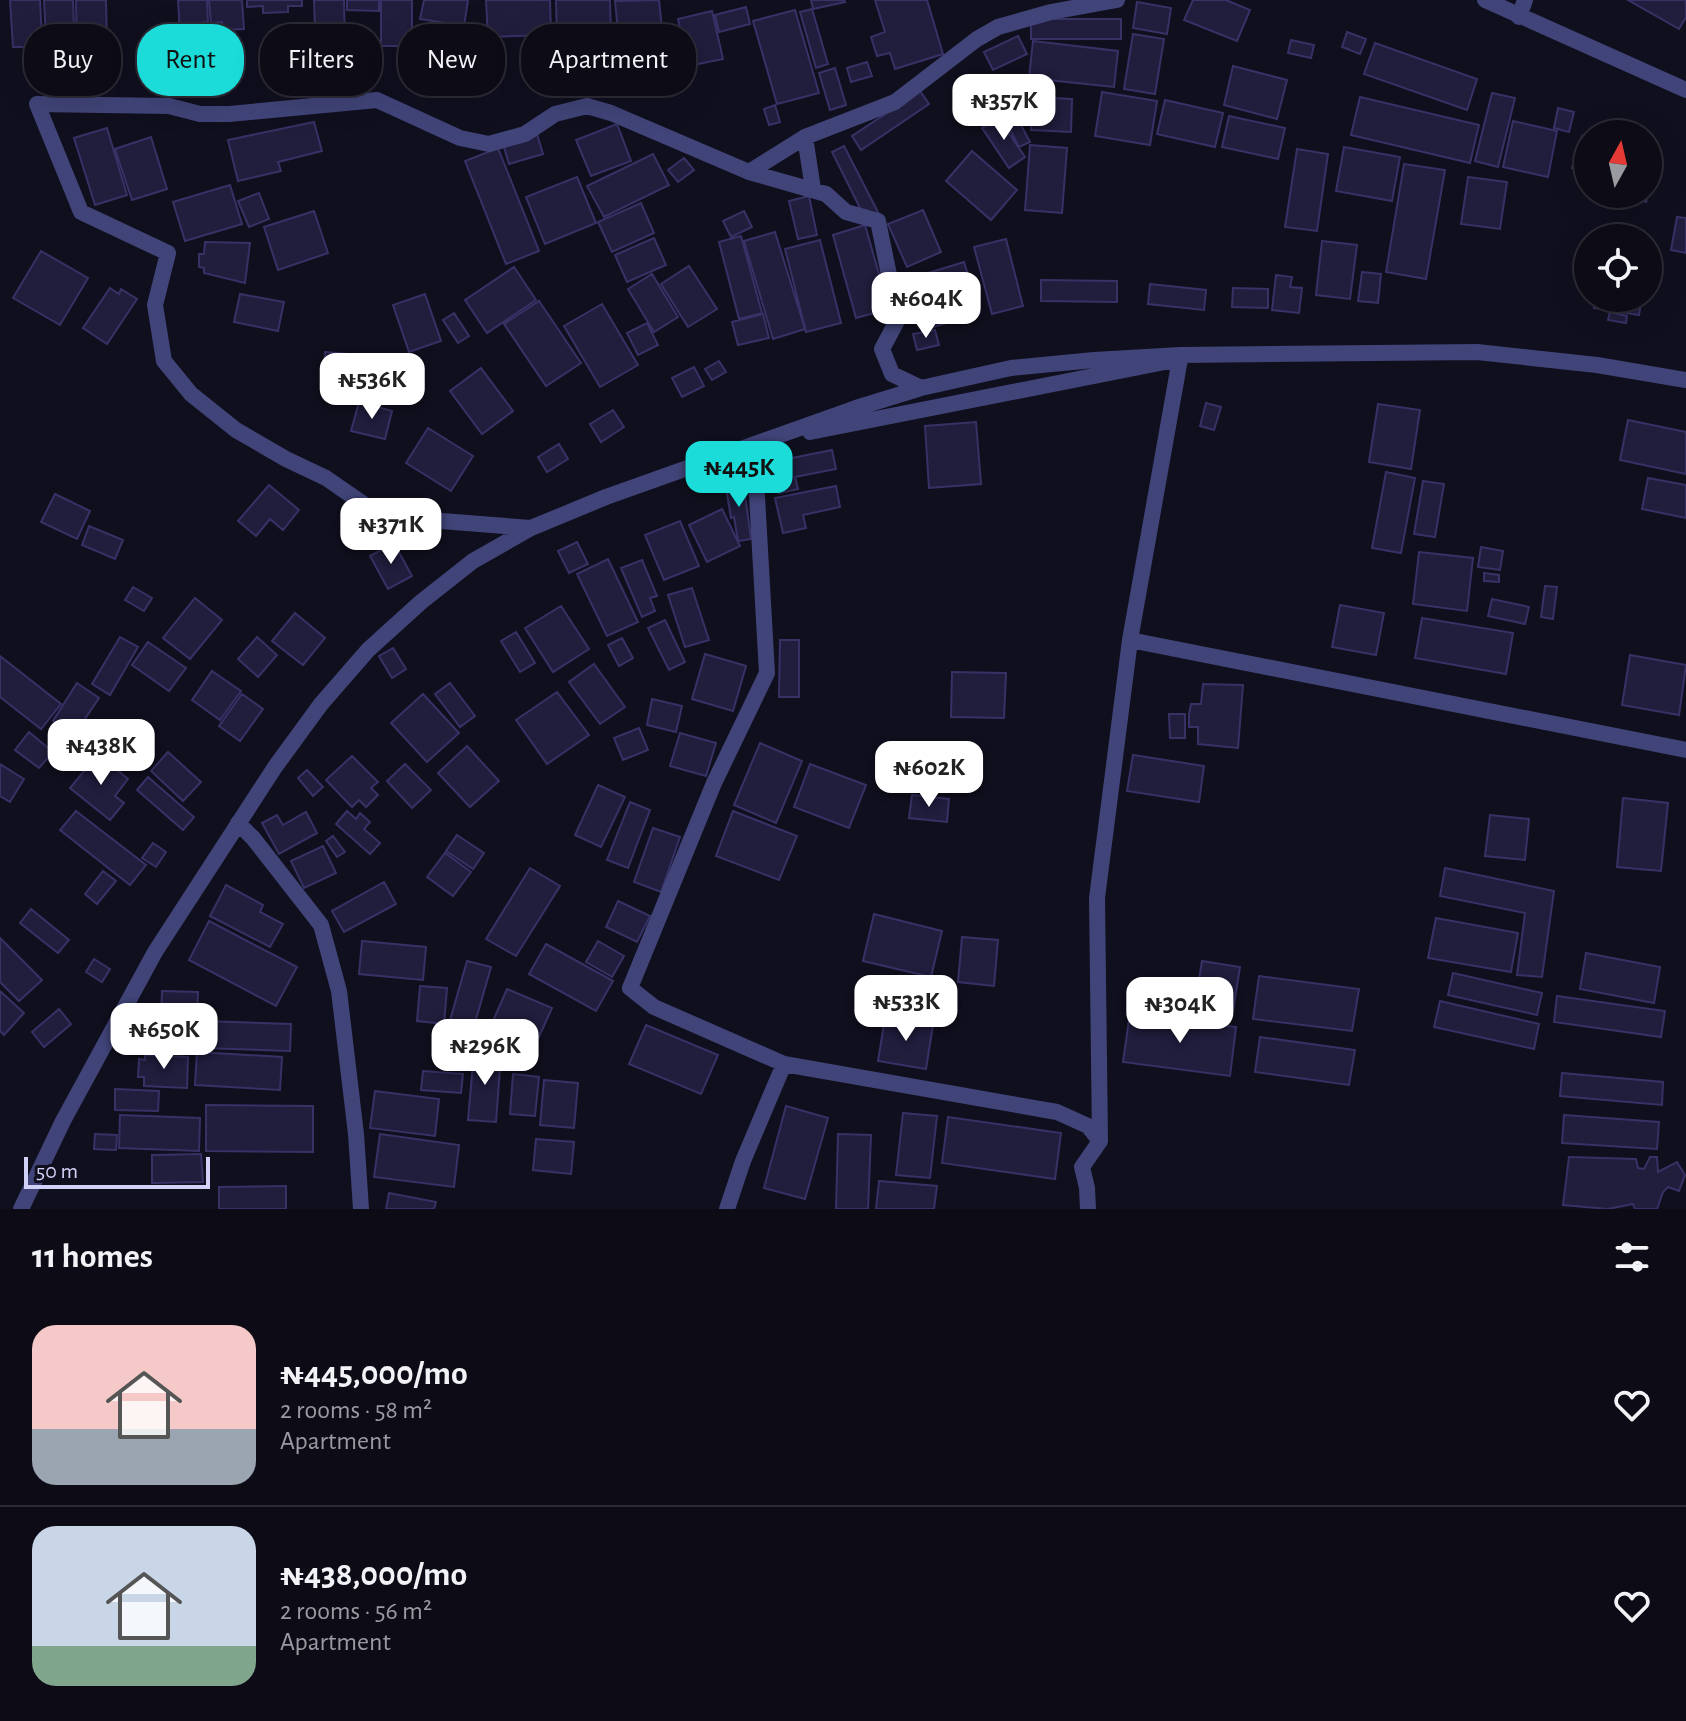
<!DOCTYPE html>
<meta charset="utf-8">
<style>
body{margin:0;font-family:"Alegreya Sans",sans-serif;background:#15141f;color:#f1f3f6;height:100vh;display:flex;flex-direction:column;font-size:30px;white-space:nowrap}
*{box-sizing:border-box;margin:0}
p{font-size:26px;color:#9a9ba1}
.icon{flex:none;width:44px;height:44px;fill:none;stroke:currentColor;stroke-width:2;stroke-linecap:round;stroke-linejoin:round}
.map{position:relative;height:1209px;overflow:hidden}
.drawer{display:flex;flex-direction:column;background:#0c0b16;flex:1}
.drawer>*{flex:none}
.banner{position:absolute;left:24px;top:24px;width:800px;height:72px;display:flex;gap:16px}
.needle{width:52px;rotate:8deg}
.tools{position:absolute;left:1574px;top:120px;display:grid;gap:16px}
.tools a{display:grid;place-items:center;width:88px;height:88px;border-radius:50%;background:#0c0b16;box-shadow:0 8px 32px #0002,0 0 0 2px #2c2b35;font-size:40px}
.scale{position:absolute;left:24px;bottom:20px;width:186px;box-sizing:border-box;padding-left:8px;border:4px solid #d2d2f9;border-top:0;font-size:22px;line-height:28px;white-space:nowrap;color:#d2d2f9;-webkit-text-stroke:6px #100f1e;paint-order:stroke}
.price{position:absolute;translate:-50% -68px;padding:0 18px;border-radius:16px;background:#fff;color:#222;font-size:26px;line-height:52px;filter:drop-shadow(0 2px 4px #0008)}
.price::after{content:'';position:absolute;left:50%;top:48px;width:24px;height:18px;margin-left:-12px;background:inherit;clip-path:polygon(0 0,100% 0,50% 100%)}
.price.active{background:#1bdcd9;color:#111}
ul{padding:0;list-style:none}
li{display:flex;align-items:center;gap:24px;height:200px;padding:0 32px}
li+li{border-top:2px solid #2c2b35}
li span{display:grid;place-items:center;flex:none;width:224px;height:160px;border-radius:24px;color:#555}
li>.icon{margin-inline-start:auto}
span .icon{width:96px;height:96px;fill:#fffc;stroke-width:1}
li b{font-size:34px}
h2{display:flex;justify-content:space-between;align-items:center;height:96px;padding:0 32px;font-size:34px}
.chip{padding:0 28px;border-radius:32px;background:#0c0b16;box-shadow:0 8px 32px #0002,0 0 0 2px #2c2b35;font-size:28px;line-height:72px}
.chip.active{background:#1bdcd9;color:#111}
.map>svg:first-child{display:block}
.building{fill:#201d3d;stroke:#373266;stroke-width:2}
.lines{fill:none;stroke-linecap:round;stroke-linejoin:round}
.minor{stroke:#404478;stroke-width:16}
</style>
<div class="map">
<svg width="1686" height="1209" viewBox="0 0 1686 1209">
<rect width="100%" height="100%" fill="#100f1e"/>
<path class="building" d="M10 0H40L43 57 24 58V47H13Z
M44 0H73L75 56 47 57Z
M76 0H106L107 49 77 50Z
M178 0H207L208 22 199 23V32L180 34Z
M209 0H242L244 29 223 30 222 22 211 23Z
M247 0H302V6H288V12L263 13V6L247 7Z
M314 0H344L345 49H322L321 28H315Z
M347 0H379V11L347 10Z
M381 0H412V46H381Z
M424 0H468L464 26 420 19Z
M486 0H550L551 35 488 37Z
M556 0H610L611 41 557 42Z
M659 0 668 88 624 92 615 1Z
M811 0H844L845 2 813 9Z
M875 0H927L943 54 895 69 890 53 877 56 871 37 885 32Z
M1193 0H1226L1250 10 1237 41 1184 20Z
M1628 0H1686V17L1679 29Z
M1137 2 1171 8 1167 34 1133 28Z
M746 7 750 24 719 32 715 15Z
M812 9 828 64 816 68 800 12Z
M795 10 819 93 777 104 753 21Z
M712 11 723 59 688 66 678 19Z
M1031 19H1121V39H1031Z
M1347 32 1366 39 1360 54 1342 47Z
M1133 34 1164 39 1155 94 1124 89Z
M1018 36 1027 54 993 70 984 52Z
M1291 40 1314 45 1311 58 1288 53Z
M1033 41 1118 51 1114 87 1029 78Z
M1375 43 1477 79 1467 110 1364 74Z
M371 47H380V77L368 76Z
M867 62 872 76 851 82 847 68Z
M1233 66 1287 80 1277 119 1224 105Z
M835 68 846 105 830 110 819 73Z
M920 91 929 104 861 150 852 136Z
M1102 92 1157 101 1150 145 1095 136Z
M1492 93 1515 98 1498 167 1475 161Z
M1033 97 1072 99 1071 132 1031 130Z
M1360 97 1479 125 1470 163 1351 135Z
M1165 100 1223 113 1215 147 1157 134Z
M775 105 780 122 769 125 764 109Z
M1012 108 1030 142 1019 147 1002 114Z
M1558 108 1574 112 1569 132 1554 128Z
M1229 116 1285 128 1278 159 1222 147Z
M998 117 1025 157 1009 168 982 128Z
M1513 121 1557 131 1548 177 1503 167Z
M314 122 322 151 278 162 281 171 238 181 228 140Z
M617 124 631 161 591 176 576 140Z
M107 128 127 195 95 205 74 138Z
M537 134 543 154 509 164 503 144Z
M1582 136 1588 138V173L1572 168Z
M151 137 167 189 132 200 115 149Z
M1030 145 1067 148 1062 213 1025 210Z
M844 146 879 214 866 220 832 152Z
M1344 147 1400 157 1392 201 1336 191Z
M498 148 539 251 506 264 465 161Z
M1297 149 1328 154 1317 231 1285 227Z
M972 151 1017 190 991 220 946 181Z
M653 154 669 185 604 217 587 186Z
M684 158 694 170 678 182 668 170Z
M1648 159 1658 163 1646 202 1621 194H1648Z
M1404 164 1445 170 1426 279 1386 272Z
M577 177 596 223 545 244 526 197Z
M1468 177 1507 182 1500 229 1461 224Z
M230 185 242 224 185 241 173 202Z
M259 193 269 219 249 227 238 201Z
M809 196 817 235 798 239 789 201Z
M641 203 654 233 612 252 598 222Z
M923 210 941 252 907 267 888 224Z
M314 211 328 253 278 270 264 227Z
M744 211 752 227 731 237 723 221Z
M1677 217 1686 218V253L1671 250Z
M865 225 889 309 856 318 833 235Z
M775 232 805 329 773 339 744 241Z
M741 236 762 313 739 319 719 242Z
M654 238 666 265 627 282 615 255Z
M1006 239 1023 306 992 314 974 247Z
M820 240 841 323 806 332 785 249Z
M1322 241 1357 245 1350 299 1316 295Z
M205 242 250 243 245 283 204 273V268L199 267V254H204Z
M41 251 88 278 60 325 13 298Z
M964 262 980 313 930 328 915 277Z
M689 266 717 309 688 327 661 284Z
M514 267 536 300 487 333 465 300Z
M1362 272 1381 274 1378 303 1358 301Z
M652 274 678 317 654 332 628 289Z
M1276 275 1292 277 1290 287 1302 288 1299 313 1272 310Z
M1041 280 1117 281V302L1041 301Z
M1150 284 1206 290 1204 310 1148 304Z
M110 288 119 294 121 289 137 299 107 344 83 328Z
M1233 288 1268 289V308L1232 307Z
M240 294 284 302 278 331 234 322Z
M425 294 441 341 409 352 393 305Z
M1596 298H1642L1639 315 1594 308Z
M539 301 581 363 546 386 504 324Z
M602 304 638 365 600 387 564 326Z
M1610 312 1627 316 1626 323 1608 320Z
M454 313 469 336 458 343 443 320Z
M763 314 769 338 738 345 732 322Z
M647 323 658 345 638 355 627 333Z
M935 330 939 345 917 350 913 334Z
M325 352 359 355 357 375 324 372Z
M719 361 726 372 712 380 705 369Z
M694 367 704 386 682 397 672 378Z
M481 368 513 411 482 434 450 391Z
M359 402 392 411 385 439 351 431Z
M1206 403 1221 407 1214 430 1200 426Z
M1378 404 1420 410 1411 469 1369 462Z
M613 410 624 427 601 442 590 424Z
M1628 420 1686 432V474L1620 460Z
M976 422 981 484 929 488 925 426Z
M428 428 473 456 451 491 406 463Z
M559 444 568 459 547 472 538 457Z
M832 450 836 469 795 477 798 489 779 493 772 462Z
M1386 472 1415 478 1401 553 1372 548Z
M1648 478 1686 485V518L1642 509Z
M743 480 751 539 738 541 734 517 731 518 725 482Z
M1423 481 1444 484 1435 537 1414 534Z
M269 485 299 510 283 530 270 519 256 536 238 521Z
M836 486 840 507 803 515 806 528 783 533 775 498Z
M55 494 90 511 77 539 41 522Z
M722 509 740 546 707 562 689 525Z
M680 521 699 566 664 580 645 535Z
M89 526 123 540 115 559 82 545Z
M577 542 588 564 569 573 558 551Z
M394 543 412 576 388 589 370 556Z
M1481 547 1503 551 1500 570 1478 567Z
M1419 552 1473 558 1467 611 1413 604Z
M608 559 638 622 607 636 577 574Z
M642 560 657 596 650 598 655 611 642 617 621 568Z
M1484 573 1499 575V582L1484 581Z
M1545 586 1557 587 1553 619 1541 617Z
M133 587 152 598 144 611 125 600Z
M692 588 709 640 685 647 668 595Z
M195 598 222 620 190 659 163 638Z
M1492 599 1529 607 1525 624 1488 616Z
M1340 605 1384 613 1376 655 1332 647Z
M561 606 589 649 553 672 525 628Z
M295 613 325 638 303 665 272 641Z
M1422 618 1513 633 1506 674 1415 658Z
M665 620 685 662 669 670 648 628Z
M516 632 535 663 520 672 501 641Z
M120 637 138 647 110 695 92 684Z
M257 637 277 655 258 677 238 659Z
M622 638 633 658 619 666 608 645Z
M780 640H799V697H779Z
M148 642 186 668 169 691 132 665Z
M393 648 406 669 392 678 379 656Z
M705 654 746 666 733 711 692 699Z
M1630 655 1686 665 1679 715 1622 705Z
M0 656 61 704 41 729 0 697Z
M594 664 625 707 600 724 569 682Z
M212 671 241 691 220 720 192 700Z
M952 672 1006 673 1004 718 951 717Z
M77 683 99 698 74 735 53 721Z
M450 683 475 716 460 727 435 694Z
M1203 684 1243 685 1238 748 1198 744V727H1189V714L1191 704H1201Z
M557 692 589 735 547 764 516 720Z
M242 694 263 709 240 741 219 726Z
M423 694 459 733 427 762 391 723Z
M652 699 682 706 676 732 647 725Z
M1169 714H1185V738H1170Z
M639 728 648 750 623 760 614 738Z
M29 732 53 752 39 768 15 750Z
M680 733 716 743 706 776 670 766Z
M760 743 802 761 776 823 734 805Z
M467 746 499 781 470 807 438 773Z
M168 752 201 782 183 801 151 771Z
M98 754 128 779 115 796 124 803 110 820 70 788Z
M1133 755 1204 766 1199 802 1127 791Z
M352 756 378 782 371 788 378 795 366 807 359 800 352 807 326 780Z
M0 764 24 779 10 802 0 796Z
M405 764 431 790 412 808 387 781Z
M810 764 866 785 849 828 794 807Z
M307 770 323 787 313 796 298 778Z
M148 777 194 817 183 830 137 790Z
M598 785 625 797 601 847 575 835Z
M912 795 949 799 947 822 909 818Z
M1623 798 1668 803 1661 871 1617 867Z
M630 802 650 810 628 868 607 860Z
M76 811 146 865 130 885 60 830Z
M347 811 356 819 360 813 370 822 364 829 380 843 370 854 336 824Z
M733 811 797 836 779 880 716 856Z
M306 812 317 833 279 854 262 823 277 815 283 825Z
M1490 815 1529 819 1525 860 1485 856Z
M653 828 680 837 661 892 634 882Z
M457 835 484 853 473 869 446 851Z
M333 836 345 852 337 857 326 841Z
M153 843 166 852 156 867 142 858Z
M323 846 336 873 304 888 291 861Z
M445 853 471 872 453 896 427 877Z
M530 868 560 886 516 956 486 939Z
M1445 868 1554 891 1542 977 1517 975 1525 913 1440 896Z
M103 871 116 881 97 904 85 894Z
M384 882 396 904 344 932 332 911Z
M226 885 263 905 260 912 283 924 270 947 210 916Z
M618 901 650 916 637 942 606 927Z
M31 909 69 940 58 953 20 923Z
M874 914 942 931 931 977 863 961Z
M1436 918 1518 933 1511 972 1428 958Z
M209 921 297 967 276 1006 189 960Z
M962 937 998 940 994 986 958 982Z
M0 938 42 980 19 1001 0 982Z
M362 941 426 947 423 980 359 974Z
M598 941 624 956 612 977 586 962Z
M546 944 613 981 596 1011 529 974Z
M1586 953 1660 967 1654 1003 1580 989Z
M94 959 110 969 102 982 86 972Z
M467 961 491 967 473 1030 449 1024Z
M1202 961 1240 967 1233 1011 1195 1005Z
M1453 973 1542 993 1537 1015 1448 995Z
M1259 976 1359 989 1352 1031 1253 1019Z
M890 979H902L901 1006 889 1005Z
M420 986 447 988 444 1024 417 1021Z
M507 989 552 1008 534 1048 489 1030Z
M0 991 24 1013 4 1035 0 1031Z
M162 991 198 992 197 1024 161 1023Z
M1557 996 1665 1011 1661 1037 1554 1022Z
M1440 1001 1539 1024 1534 1049 1434 1027Z
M59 1009 71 1024 44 1047 32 1032Z
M141 1010 159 1011 158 1025H140Z
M1130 1013 1236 1027 1230 1076 1123 1062Z
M885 1018 933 1025 926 1069 878 1061Z
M203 1021 291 1024 290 1051 202 1048Z
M646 1025 718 1055 701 1094 629 1064Z
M162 1026 193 1028 192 1048 161 1047Z
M1260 1037 1355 1050 1349 1085 1255 1072Z
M197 1052 282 1057 280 1090 195 1085Z
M474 1052 501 1055 496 1122 468 1120Z
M145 1055 188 1057 187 1088 144 1086V1077H138L139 1059 145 1060Z
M423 1071 463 1074 461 1093 421 1090Z
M1562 1073 1663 1082 1662 1105 1560 1096Z
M513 1074 539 1077 535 1116 510 1114Z
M544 1080 578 1083 574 1128 540 1125Z
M115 1089 159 1091 158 1111 115 1110Z
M375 1091 439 1099 435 1136 370 1128Z
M206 1105 313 1106V1152L206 1151Z
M786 1106 828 1118 805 1199 764 1188Z
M903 1113 937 1116 930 1178 896 1175Z
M120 1115 200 1118 199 1151 119 1148Z
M1564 1115 1659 1122 1657 1149 1562 1143Z
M948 1117 1061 1133 1055 1179 942 1163Z
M95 1134 117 1135 116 1150 94 1149Z
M380 1134 459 1145 454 1187 374 1177Z
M838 1134 871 1135 868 1209H836Z
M536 1139 574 1142 571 1174 533 1170Z
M201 1154 203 1182 152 1183V1155Z
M1569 1157 1636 1159 1638 1168 1644 1169 1650 1157H1657L1658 1172 1677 1162 1685 1175 1679 1191 1668 1187 1663 1192 1657 1209H1635L1633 1204 1608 1209 1563 1205Z
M879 1181 937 1186 934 1209H876Z
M286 1186V1209H219V1187Z
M389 1193 436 1202 434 1209H386Z"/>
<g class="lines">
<path class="minor" d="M1485 0 1686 90
M1519 17 1525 0
M805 137 813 189
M749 172 805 137 895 102 977 39 998 27 1051 12 1117 0
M810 432 1180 359 1130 640
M764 442 754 444 767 673 714 783 630 988 654 1007 784 1064 1057 1112 1088 1126 1100 1141
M531 528 416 519 391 520 378 514 326 478 286 459 236 430 191 394 164 361 155 305 168 253 81 212 37 104 169 106 200 114H229L377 100 460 138 489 144 525 134 555 114 587 106 611 113 749 172 826 194 846 212 878 221 898 319 882 349 892 374 921 388
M238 823 253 838 321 925 339 991 356 1134 361 1209
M21 1209 63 1121 155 952 275 767 321 704 368 650 421 602 473 561 531 528 606 497 856 408 921 388 1011 368 1094 360 1180 355 1477 352 1597 365 1686 380
M727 1209 743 1161 784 1064
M1088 1209 1087 1188 1082 1167 1100 1141 1097 898 1130 640 1686 750"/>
</g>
</svg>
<div class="tools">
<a><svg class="needle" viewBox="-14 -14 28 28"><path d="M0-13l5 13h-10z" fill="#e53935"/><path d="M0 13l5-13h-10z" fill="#9a9ba1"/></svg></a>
<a><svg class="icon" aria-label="locate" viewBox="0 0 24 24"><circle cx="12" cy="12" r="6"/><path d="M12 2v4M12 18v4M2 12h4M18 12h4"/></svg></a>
</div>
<div class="scale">50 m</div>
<b class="price" style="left:1004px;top:142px">₦357K</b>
<b class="price" style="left:926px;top:340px">₦604K</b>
<b class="price" style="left:372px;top:421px">₦536K</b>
<b class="price active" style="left:739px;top:509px">₦445K</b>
<b class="price" style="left:391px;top:566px">₦371K</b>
<b class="price" style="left:101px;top:787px">₦438K</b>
<b class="price" style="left:929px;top:809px">₦602K</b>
<b class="price" style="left:906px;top:1043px">₦533K</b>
<b class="price" style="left:1180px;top:1045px">₦304K</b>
<b class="price" style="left:164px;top:1071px">₦650K</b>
<b class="price" style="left:485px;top:1087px">₦296K</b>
<div class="banner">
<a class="chip">Buy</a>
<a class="chip active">Rent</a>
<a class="chip">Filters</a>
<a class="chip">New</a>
<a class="chip">Apartment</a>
</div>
</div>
<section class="drawer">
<h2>11 homes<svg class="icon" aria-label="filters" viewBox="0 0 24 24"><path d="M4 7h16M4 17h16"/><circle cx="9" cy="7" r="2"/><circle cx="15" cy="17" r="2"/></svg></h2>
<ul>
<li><span style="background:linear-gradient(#f6c9c9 65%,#9aa5b1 0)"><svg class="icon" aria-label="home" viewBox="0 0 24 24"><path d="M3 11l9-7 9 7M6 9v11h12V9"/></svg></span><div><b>₦445,000/mo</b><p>2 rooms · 58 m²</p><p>Apartment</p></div><svg class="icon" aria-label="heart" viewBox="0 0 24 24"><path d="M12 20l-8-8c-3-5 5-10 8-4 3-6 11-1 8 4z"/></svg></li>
<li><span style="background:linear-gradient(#c9d6e8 75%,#7fa58c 0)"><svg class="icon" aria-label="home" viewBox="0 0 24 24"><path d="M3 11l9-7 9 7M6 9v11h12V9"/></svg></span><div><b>₦438,000/mo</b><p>2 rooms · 56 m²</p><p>Apartment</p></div><svg class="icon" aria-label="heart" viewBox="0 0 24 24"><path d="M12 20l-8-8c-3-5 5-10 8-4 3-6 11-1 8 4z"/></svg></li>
</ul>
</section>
